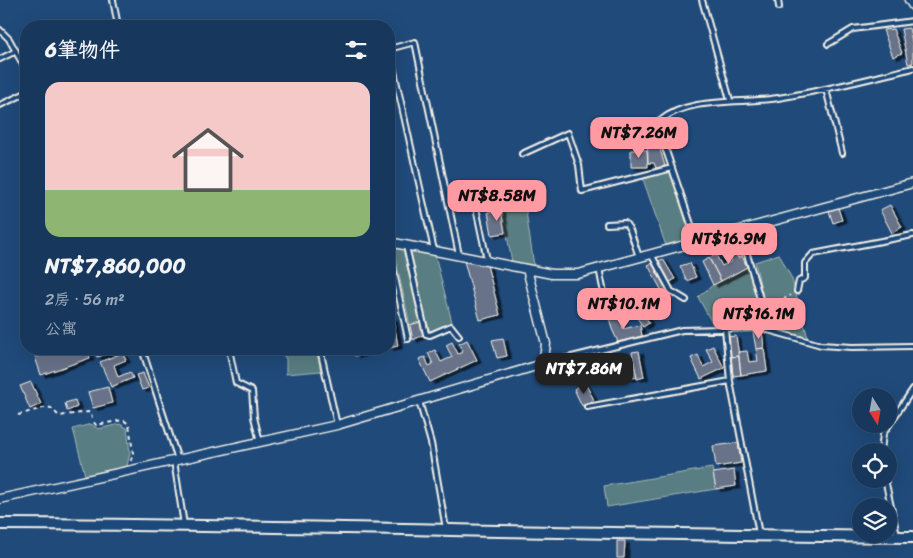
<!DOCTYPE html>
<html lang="zh-TW">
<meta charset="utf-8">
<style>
body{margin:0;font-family:Sriracha,"LXGW WenKai TC",sans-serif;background:#203f62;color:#f1f3f6;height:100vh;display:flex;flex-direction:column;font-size:19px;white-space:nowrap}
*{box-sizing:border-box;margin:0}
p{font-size:16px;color:#9eacbb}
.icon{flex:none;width:28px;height:28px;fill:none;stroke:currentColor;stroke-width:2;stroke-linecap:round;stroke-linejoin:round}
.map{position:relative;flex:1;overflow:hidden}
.details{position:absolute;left:20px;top:20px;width:375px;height:335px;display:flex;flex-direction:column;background:#17385c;border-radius:20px;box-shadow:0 5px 20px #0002,0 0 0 1px #365272}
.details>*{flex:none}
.needle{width:32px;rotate:169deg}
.buttons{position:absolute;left:852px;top:388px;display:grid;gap:10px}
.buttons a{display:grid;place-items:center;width:45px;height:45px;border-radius:50%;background:#17385c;box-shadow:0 5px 20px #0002,0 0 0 1px #365272;font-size:25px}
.price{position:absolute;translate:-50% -42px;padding:0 11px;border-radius:10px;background:#ff9aa2;color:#111;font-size:16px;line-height:32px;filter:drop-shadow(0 1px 2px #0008)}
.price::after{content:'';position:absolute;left:50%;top:30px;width:15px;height:11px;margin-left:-8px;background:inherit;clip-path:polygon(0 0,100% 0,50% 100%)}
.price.current{background:#222;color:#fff}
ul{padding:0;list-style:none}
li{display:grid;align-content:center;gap:10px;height:265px;padding:0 25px}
li span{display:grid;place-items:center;height:155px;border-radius:15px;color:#555}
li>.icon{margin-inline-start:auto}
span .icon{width:90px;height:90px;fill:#fffc;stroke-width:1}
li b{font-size:21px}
h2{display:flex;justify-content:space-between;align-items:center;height:60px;padding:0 25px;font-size:21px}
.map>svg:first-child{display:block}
.green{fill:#597d82;stroke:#a6b7b5}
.building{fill:#687288;stroke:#f4f1e8;filter:url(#shadow)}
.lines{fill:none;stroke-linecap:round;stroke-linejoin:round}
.service-casing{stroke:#f4f1e8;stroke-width:8}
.minor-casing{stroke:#f4f1e8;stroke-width:11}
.tertiary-casing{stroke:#f4f1e8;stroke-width:14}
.path{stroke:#f4f1e8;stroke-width:2;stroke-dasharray:4 4;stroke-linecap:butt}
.service{stroke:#1f4a7a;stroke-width:4}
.minor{stroke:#1f4a7a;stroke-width:8}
.tertiary{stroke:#1f4a7a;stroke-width:10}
</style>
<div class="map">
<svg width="913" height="558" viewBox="0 0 913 558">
<defs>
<filter id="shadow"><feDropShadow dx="4.5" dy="2.5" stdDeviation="0" flood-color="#0009"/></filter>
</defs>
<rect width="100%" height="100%" fill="#1f4a7a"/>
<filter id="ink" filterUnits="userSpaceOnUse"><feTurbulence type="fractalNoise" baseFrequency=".02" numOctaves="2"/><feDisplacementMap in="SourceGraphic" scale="10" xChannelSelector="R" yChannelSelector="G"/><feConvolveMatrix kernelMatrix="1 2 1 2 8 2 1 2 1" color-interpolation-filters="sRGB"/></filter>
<g filter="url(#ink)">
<path class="green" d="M670 170 691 238 666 246 643 179Z
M522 184 534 266 512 262 499 192Z
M393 247 435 255 452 322 430 332 427 321 410 325Z
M779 254 792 279 808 338 768 328 767 315 755 262Z
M748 267 763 315 762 321 757 325H713L698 297 713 285Z
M279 349H316L321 371 286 374V359Z
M91 424 98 429 120 424 127 428 130 453 127 466 85 475 73 429Z
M712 468 716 489 607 507 604 486Z"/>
<path class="building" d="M909 28 913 46V63L908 64 901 29Z
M893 29 902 53 893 57 883 30Z
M654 129 665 166 656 168 654 163H648L647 130Z
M631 150H647L648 167H631Z
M890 205 902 227 892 233 880 210Z
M838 208 842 220 833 223 829 211Z
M501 210 505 233 492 235 488 212Z
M737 243 743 255 738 258 732 245Z
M732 245 738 258 742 256 747 267 721 281 709 258 716 255 722 266 732 261 725 249Z
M709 258 721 281 713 285 702 262Z
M663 259 675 279 669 283 657 262Z
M464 261 487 265 500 315 480 320Z
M652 263 669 293 664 295 648 265Z
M690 263 696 277 687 281 680 266Z
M643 312 649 323 643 327 636 316Z
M620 315 623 329 640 325 642 336 618 342 612 329 609 317Z
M393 318 398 346 389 348V319Z
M420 322 423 335 413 340 410 325Z
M762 331 764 348 756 349 753 332Z
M736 336 739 356 731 357 728 337Z
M503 338 507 356 497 358 492 340Z
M467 340 477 360 430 382 419 359 425 357 429 366 433 364 428 353 435 350 441 362 452 357 446 345 452 342 458 354 463 352 459 344Z
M713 346 724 368 701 379 691 358 698 355 703 367 713 362 706 349Z
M764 348 767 371 741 375 738 352 747 351 749 362 758 361 756 349Z
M59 349H87L90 358 41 375 35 357Z
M95 349H123L97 357Z
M352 349H366L367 352 355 356Z
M639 351 644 377 637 379 632 352Z
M122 353 126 360 114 365 118 377 130 372 133 378 111 387 100 362Z
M739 356 741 375 733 376 731 357Z
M633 358 637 377 628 379 624 359Z
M143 373 149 388 142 390 136 375Z
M31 382 41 404 30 409 20 386Z
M585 383 594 400 582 406 574 389Z
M108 387 112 403 93 408 88 392Z
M75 400 77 407 67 411 65 403Z
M738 443 741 463 716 467 713 446Z
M734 470 736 486 716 489 713 473Z
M617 541H625L624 558H617Z"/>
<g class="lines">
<defs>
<path id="service" d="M113 0 118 26
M702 0 730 100
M778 0 779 7
M0 30 9 39 26 70
M828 44 853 29 913 21
M0 59 16 51
M826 89 842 153
M0 105 26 93
M522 154 568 133 579 165 582 191 672 168
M475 203 487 260
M607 224 625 223 630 230 639 257
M740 230 765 316 761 328
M697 242 660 133V121C688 96 744 104 778 98 824 91 868 79 913 68
M406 246 426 334 430 335 451 326 459 336
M389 249 408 339
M434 250 389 49 415 42 459 255
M651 254 671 291 686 300
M599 268C603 286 603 308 623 314
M797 291 799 281 805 278V263L813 254 913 235
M725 329 730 381 759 534
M142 349 178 460
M229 349 236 383 252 391 254 417 260 442
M320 349 337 425
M539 365 682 330 761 328 821 345 852 347 913 346
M419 401 431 443 446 529
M587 407 730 381
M881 451 883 434 913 389
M174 461 184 525
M885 479 897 535"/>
<path id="minor" d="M909 0 913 6
M389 242 552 274H578L913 183
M0 499 337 425 536 366 544 358 546 344 527 269"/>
<path id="tertiary" d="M0 524C304 525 609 535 913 537"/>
</defs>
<use href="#service" class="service-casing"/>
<use href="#minor" class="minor-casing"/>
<use href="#tertiary" class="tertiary-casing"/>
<path class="path" d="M767 303 784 299 791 295
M18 415 47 407 51 408 59 416 88 412 91 413 92 420 96 425 123 420 129 424 133 453 131 461"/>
<use href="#service" class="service"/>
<use href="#minor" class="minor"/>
<use href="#tertiary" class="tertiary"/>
</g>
</g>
</svg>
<div class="buttons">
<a><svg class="needle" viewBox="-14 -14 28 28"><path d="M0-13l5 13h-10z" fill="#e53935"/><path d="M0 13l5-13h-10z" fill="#9eacbb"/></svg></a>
<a><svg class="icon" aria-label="locate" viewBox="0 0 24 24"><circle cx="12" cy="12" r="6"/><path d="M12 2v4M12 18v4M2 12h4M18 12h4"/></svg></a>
<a><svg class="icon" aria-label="layers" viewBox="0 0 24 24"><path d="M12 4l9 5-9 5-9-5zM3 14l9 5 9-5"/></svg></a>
</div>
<b class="price" style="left:639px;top:159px">NT$7.26M</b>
<b class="price" style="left:497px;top:222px">NT$8.58M</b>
<b class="price" style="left:729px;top:265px">NT$16.9M</b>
<b class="price" style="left:624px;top:330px">NT$10.1M</b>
<b class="price" style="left:759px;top:340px">NT$16.1M</b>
<b class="price current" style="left:584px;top:395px">NT$7.86M</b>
<section class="details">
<h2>6筆物件<svg class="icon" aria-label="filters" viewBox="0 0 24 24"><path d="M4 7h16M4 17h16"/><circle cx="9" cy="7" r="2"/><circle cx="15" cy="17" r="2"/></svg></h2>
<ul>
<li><span style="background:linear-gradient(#f6c9c9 70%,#8fb573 0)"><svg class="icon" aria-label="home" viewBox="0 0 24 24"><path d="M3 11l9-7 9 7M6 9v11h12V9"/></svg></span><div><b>NT$7,860,000</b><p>2房 · 56 m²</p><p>公寓</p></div></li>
</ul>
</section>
</div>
